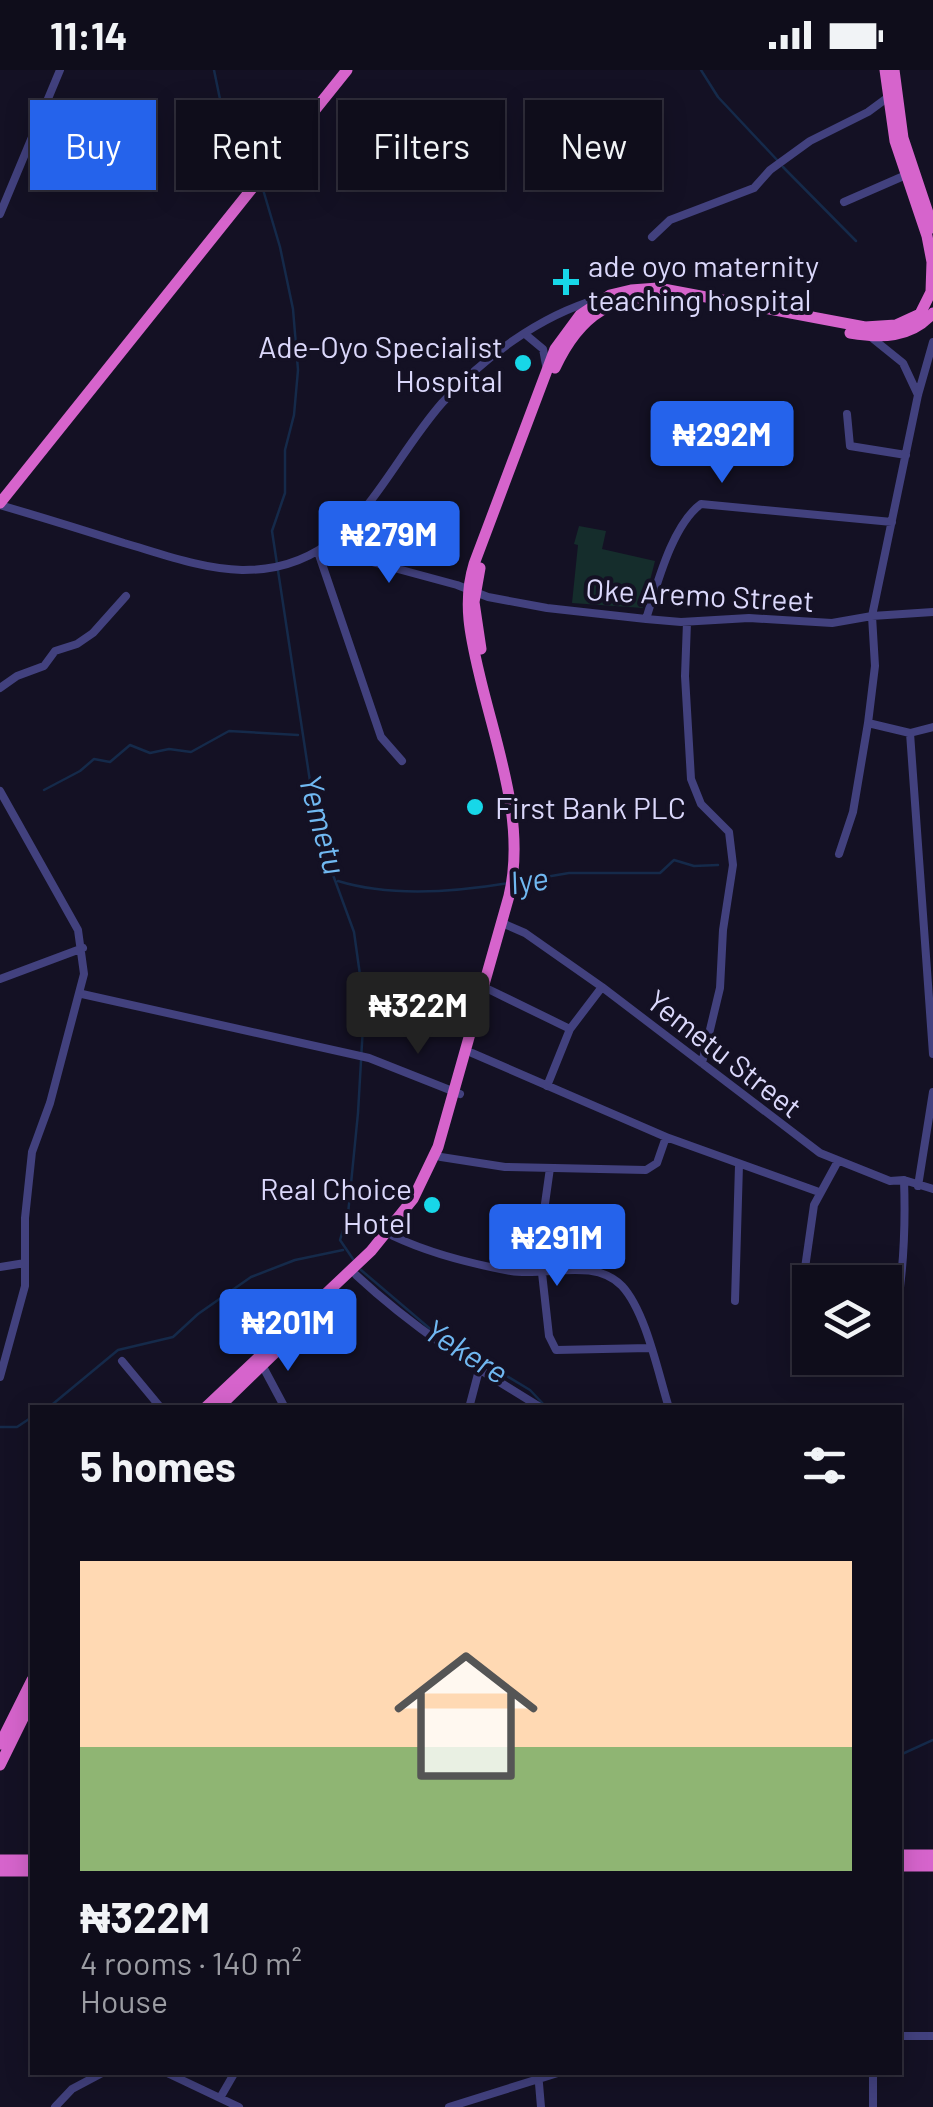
<!DOCTYPE html>
<meta charset="utf-8">
<style>
body{margin:0;font-family:Barlow,sans-serif;background:#181624;color:#f1f3f6;height:100vh;display:flex;flex-direction:column;font-size:38px;white-space:nowrap}
*{box-sizing:border-box;margin:0}
p{font-size:32px;color:#9b9ca3}
.icon{flex:none;width:55px;height:55px;fill:none;stroke:currentColor;stroke-width:2;stroke-linecap:round;stroke-linejoin:round}
.map{position:relative;flex:1;overflow:hidden}
.side{position:absolute;left:30px;top:1335px;width:872px;height:670px;display:flex;flex-direction:column;background:#0f0d1b;border-radius:0px;box-shadow:0 5px 25px #0003,0 0 0 2px #2f2d3a}
.side>*{flex:none}
.hud{position:absolute;left:30px;top:30px;width:875px;height:90px;display:flex;gap:20px}
.fabs{position:absolute;left:792px;top:1195px;display:grid;gap:20px}
.fabs a{display:grid;place-items:center;width:110px;height:110px;border-radius:0px;background:#0f0d1b;box-shadow:0 5px 25px #0003,0 0 0 2px #2f2d3a;font-size:50px}
.price{position:absolute;translate:-50% -85px;padding:0 22px;border-radius:10px;background:#2563eb;color:#fff;font-size:32px;line-height:65px;filter:drop-shadow(0 2px 5px #0008)}
.price::after{content:'';position:absolute;left:50%;top:60px;width:30px;height:22px;margin-left:-15px;background:inherit;clip-path:polygon(0 0,100% 0,50% 100%)}
.price.current{background:#222;color:#fff}
ul{padding:0;list-style:none}
li{display:grid;align-content:center;gap:20px;height:530px;padding:0 50px}
li span{display:grid;place-items:center;height:310px;border-radius:0px;color:#555}
li>.icon{margin-inline-start:auto}
span .icon{width:180px;height:180px;fill:#fffc;stroke-width:1}
li b{font-size:42px}
h2{display:flex;justify-content:space-between;align-items:center;height:120px;padding:0 50px;font-size:42px}
.tag{padding:0 35px;border-radius:0px;background:#0f0d1b;box-shadow:0 5px 25px #0003,0 0 0 2px #2f2d3a;font-size:35px;line-height:90px}
.tag.current{background:#2563eb;color:#fff}
.status{display:flex;justify-content:space-between;align-items:center;height:70px;padding:0 50px;background:#0f0d1b;direction:ltr}
.status svg{height:28px;fill:currentColor}
.map>svg:first-child{display:block}
.green{fill:#152d2c}
.lines{fill:none;stroke-linecap:round;stroke-linejoin:round}
.stream{stroke:#152a4a;stroke-width:2.5}
.minor{stroke:#42417e;stroke-width:8}
.trunk{stroke:#d664cc;stroke-width:11}
.poi-dot{fill:#17d7e8;stroke:#141124;stroke-width:4}
.labels{text-anchor:middle;dominant-baseline:central;stroke-width:8;stroke-linejoin:round;paint-order:stroke}
.poi-label{font-size:30px;fill:#dbd8fb;stroke:#141124;text-anchor:start}
.street-label{font-size:30px;fill:#dbd8fb;stroke:#141124}
.water-label{font-size:32px;font-style:italic;fill:#70b8f1;stroke:#141124}
</style>
<div class="status"><b>11:14</b><svg viewBox="0 0 49 12"><path d="M0 12V9h3v3zM5 12V6h3v6zM10 12V3h3v9zM15 12V0h3v12zM26 1h20v11H26zM47 4h2v5h-2z"/></svg></div>
<div class="map">
<svg width="933" height="2037" viewBox="0 0 933 2037">
<rect width="100%" height="100%" fill="#141124"/>
<path class="green" d="M579 456 606 461 602 479 655 491 643 538 572 533 578 475 574 474Z"/>
<g class="lines">
<path class="stream" d="M214 0 221 34 256 105
M701 0 718 27 778 91
M783 97 856 171
M262 116 280 177 293 239 298 300 294 345 285 380V423L272 461 313 731 322 775 354 862 360 905 363 956 358 1043 348 1144 340 1170 353 1189
M44 720 80 701 94 689 110 692 130 675 150 683 169 679 191 682 229 661 298 665
M338 811C390 827 455 822 509 813
M516 812 569 803H660L674 790 694 796 718 795
M361 1200 435 1263 530 1320 547 1338
M48 1338 118 1280 173 1267 198 1244 251 1207 295 1190 343 1180
M0 1357H17L32 1347
M900 1685 933 1670"/>
<path class="minor" d="M844 132 906 105
M0 144 60 0
M652 167 670 150 754 118 770 100 810 71 868 42 887 28
M525 264 543 279 546 295
M872 268 903 293 918 325
M933 272 918 325 872 546 875 596 868 653 910 663 933 657
M847 344 850 376 906 385
M0 435C41 447 83 460 124 473 162 484 202 499 242 500 353 501 380 404 442 333 483 288 539 246 598 229
M324 479 457 515 488 527 547 538 646 549 681 552 749 548 832 553 872 546 933 542
M318 482 381 667 402 691
M646 549C657 515 672 455 701 434L892 452
M687 552 685 606 691 709 701 734 729 762 733 795 723 860 720 918 702 993
M0 618 17 606 44 596 55 581 77 574 93 563 126 526
M910 663 933 984
M0 721 78 860 84 904 50 1033 32 1082 25 1148V1216L0 1307
M839 784 853 742 868 653
M502 853 525 863 602 917 820 1083 890 1111 904 1110 933 1119
M0 909 83 878
M490 920 570 959
M82 924 369 988 460 1024
M472 983 666 1067
M547 1016 570 959 602 917
M441 1087 505 1097 646 1100 657 1093 666 1067 819 1122
M918 1116 933 1022
M542 1155 550 1098
M393 1166C429 1183 472 1194 511 1201 546 1207 594 1187 622 1216 646 1242 658 1303 669 1338
M0 1197 25 1193
M542 1203 549 1266 556 1280 649 1278
M356 1205C413 1258 474 1297 540 1337
M802 1219 814 1135 838 1091
M735 1231 739 1095
M885 1275 891 1270C903 1217 906 1164 904 1110
M122 1291 161 1338
M261 1293 285 1338
M822 1296 853 1288
M469 1338 479 1300
M900 1966H933
M165 2002 239 2037
M538 2002 541 2037
M873 2002V2037
M220 2028 235 2002
M55 2037 72 2019 104 2002
M449 2037 561 2002"/>
<path class="trunk" d="M894 0 903 68 933 158
M850 263C880 268 911 269 933 243
M555 298C580 244 614 222 674 228
M0 433 347 0
M480 498 474 532 481 579
M205 1338 371 1181 413 1129 438 1077 509 826C526 753 497 679 480 607 471 569 462 533 474 494L555 279 580 245 610 225 631 220 658 218 865 257 896 255 920 244 931 222 932 192 927 166 895 71 885 0
M218 1338 318 1241
M0 1674 32 1610
M0 1695 32 1630
M900 1785H933
M0 1790H32
M900 1796H933
M0 1801H32"/>
</g>
<g class="poi-dot">
<path d="M561 197h10v10h10v10h-10v10h-10v-10h-10v-10h10z"/>
<circle cx="523" cy="293" r="10"/>
<circle cx="475" cy="737" r="10"/>
<circle cx="432" cy="1135" r="10"/>
</g>
<g class="labels">
<g class="poi-label">
<text x="588" y="195">ade oyo maternity<tspan x="588" dy="34">teaching hospital</tspan></text>
<text x="503" y="276" text-anchor="end">Ade-Oyo Specialist<tspan x="503" dy="34">Hospital</tspan></text>
<text x="495" y="737">First Bank PLC</text>
<text x="412" y="1118" text-anchor="end">Real Choice<tspan x="412" dy="34">Hotel</tspan></text>
</g>
<g class="street-label">
<text transform="translate(700 524) rotate(3)">Oke Aremo Street</text>
<text transform="translate(725 983) rotate(38)">Yemetu Street</text>
</g>
<g class="water-label">
<text transform="translate(324 754) rotate(75)">Yemetu</text>
<text transform="translate(529 809) rotate(-9)">Iye</text>
<text transform="translate(467 1280) rotate(32)">Yekere</text>
</g>
</g>
</svg>
<div class="fabs">
<a><svg class="icon" aria-label="layers" viewBox="0 0 24 24"><path d="M12 4l9 5-9 5-9-5zM3 14l9 5 9-5"/></svg></a>
</div>
<b class="price" style="left:722px;top:416px">₦292M</b>
<b class="price" style="left:389px;top:516px">₦279M</b>
<b class="price current" style="left:418px;top:987px">₦322M</b>
<b class="price" style="left:557px;top:1219px">₦291M</b>
<b class="price" style="left:288px;top:1304px">₦201M</b>
<div class="hud">
<a class="tag current">Buy</a>
<a class="tag">Rent</a>
<a class="tag">Filters</a>
<a class="tag">New</a>
</div>
<section class="side">
<h2>5 homes<svg class="icon" aria-label="filters" viewBox="0 0 24 24"><path d="M4 7h16M4 17h16"/><circle cx="9" cy="7" r="2"/><circle cx="15" cy="17" r="2"/></svg></h2>
<ul>
<li><span style="background:linear-gradient(#ffd9b3 60%,#8fb573 0)"><svg class="icon" aria-label="home" viewBox="0 0 24 24"><path d="M3 11l9-7 9 7M6 9v11h12V9"/></svg></span><div><b>₦322M</b><p>4 rooms · 140 m²</p><p>House</p></div></li>
</ul>
</section>
</div>
